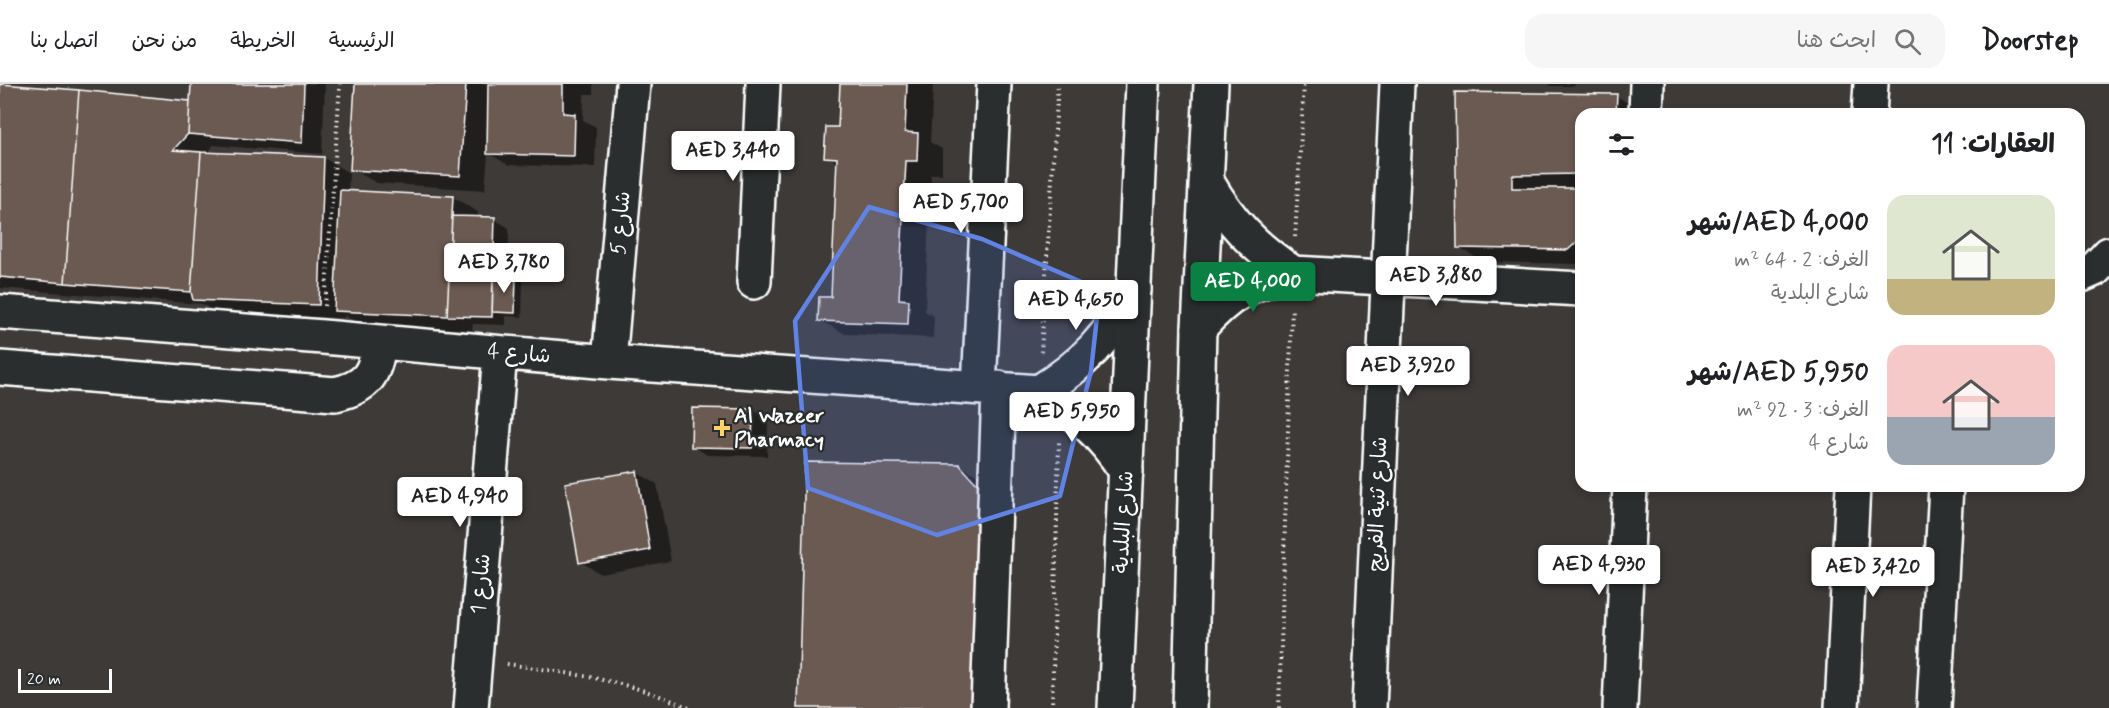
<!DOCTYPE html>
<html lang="ar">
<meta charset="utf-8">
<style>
body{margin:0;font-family:Mynerve,"Playpen Sans Arabic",sans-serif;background:#f6f6f6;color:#202124;direction:rtl;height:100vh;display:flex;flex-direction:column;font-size:22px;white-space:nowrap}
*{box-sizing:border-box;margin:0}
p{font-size:20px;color:#757577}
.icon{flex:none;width:33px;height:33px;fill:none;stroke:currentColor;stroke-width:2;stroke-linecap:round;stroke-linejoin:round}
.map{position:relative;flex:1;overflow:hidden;direction:ltr}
.sheet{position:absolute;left:1575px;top:24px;width:510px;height:384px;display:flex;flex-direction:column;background:#fff;border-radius:18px;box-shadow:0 3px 9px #0003;direction:rtl}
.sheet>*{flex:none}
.scale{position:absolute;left:18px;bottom:15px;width:94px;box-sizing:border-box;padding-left:6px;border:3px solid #fff;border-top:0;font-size:16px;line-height:21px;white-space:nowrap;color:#fff;-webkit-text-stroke:4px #2a2d2e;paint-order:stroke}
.price{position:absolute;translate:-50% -51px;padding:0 14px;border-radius:6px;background:#fff;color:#222;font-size:20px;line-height:39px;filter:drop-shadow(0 2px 3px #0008)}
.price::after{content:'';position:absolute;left:50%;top:36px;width:18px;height:14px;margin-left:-9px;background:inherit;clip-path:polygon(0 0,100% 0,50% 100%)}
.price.selected{background:#0b8043;color:#fff}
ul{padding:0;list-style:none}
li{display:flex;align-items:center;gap:18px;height:150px;padding:0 30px}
li span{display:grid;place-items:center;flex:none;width:168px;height:120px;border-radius:18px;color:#555}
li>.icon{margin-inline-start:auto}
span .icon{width:72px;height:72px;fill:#fffc;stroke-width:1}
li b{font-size:26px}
h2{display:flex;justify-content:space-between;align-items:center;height:72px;padding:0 30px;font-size:26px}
header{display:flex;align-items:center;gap:36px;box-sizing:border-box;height:84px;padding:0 30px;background:#fff;border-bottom:2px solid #e0e0e0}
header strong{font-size:28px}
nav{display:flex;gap:33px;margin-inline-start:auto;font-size:21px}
.search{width:420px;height:54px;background:#f6f6f6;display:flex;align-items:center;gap:15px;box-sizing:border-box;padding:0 21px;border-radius:18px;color:#757577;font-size:22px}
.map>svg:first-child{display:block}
.shadow{fill:#0007}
.building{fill:#6a5a51;stroke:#fff;stroke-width:1.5}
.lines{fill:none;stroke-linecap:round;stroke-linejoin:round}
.minor-casing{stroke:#fff;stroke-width:38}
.major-casing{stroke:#fff;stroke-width:38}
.path{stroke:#fff;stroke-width:4;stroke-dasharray:1.5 4.5;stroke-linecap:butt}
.minor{stroke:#2a2d2e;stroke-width:33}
.major{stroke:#2a2d2e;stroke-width:33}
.marked{fill:#6183e4;fill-opacity:0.2;stroke:#6183e4;stroke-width:4.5;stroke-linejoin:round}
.poi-dot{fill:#ffd166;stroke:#2a2d2e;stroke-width:2}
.labels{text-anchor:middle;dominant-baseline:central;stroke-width:4.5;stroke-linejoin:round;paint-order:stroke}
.street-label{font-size:21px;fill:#fff;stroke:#2a2d2e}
.poi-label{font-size:21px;font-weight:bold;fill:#fff;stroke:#2a2d2e;text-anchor:start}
</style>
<header>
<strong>Doorstep</strong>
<div class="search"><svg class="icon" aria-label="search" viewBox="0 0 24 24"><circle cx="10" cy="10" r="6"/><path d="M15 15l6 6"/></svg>ابحث هنا</div>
<nav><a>الرئيسية</a><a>الخريطة</a><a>من نحن</a><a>اتصل بنا</a></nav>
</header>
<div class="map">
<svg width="2109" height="624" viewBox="0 0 2109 624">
<rect width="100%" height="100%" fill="#3d3a38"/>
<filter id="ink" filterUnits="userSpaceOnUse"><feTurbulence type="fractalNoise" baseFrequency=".0167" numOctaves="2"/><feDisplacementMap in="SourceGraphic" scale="12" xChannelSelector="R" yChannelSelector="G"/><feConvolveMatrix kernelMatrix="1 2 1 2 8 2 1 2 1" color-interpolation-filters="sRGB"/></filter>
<g filter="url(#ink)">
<path class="shadow" d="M193 0H325L322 70 213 61 209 69 324 74 349 89 348 108 453 113 478 128V134L494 135 509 144 508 193H516L523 197 522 233 506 232V241L473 240 472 246 361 241 344 231V234L220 230 202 220 0 204V2L192 20Z
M357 0H593V10H584L583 36 596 43 595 83 509 81 488 69 485 106 377 99 351 85Z
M842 0H933L930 58 942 65V90H931L925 227 934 232 933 254 845 250 819 236 832 215 838 79 826 72 840 45Z
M1547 0H1575V2H1551Z
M1457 10 1616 12 1642 27V30H1581V180L1484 178 1458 163Z
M753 326 768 335 767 372 707 371 693 362Z
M959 381 985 396 1012 427 1007 624H800Z
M636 388 657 400 671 477 601 490 581 478Z"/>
<path class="building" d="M0 0 79 6 65 199 0 193Z
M191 0H304L302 59 188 50Z
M355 0H466L460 92 350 86Z
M488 0H563V29L575 30 574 72 487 70Z
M840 0H907L905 48 918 49 917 77H906L899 215 909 216 908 240 818 237 819 213H831L837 74 824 73 826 43H838Z
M79 6 190 17 188 50 173 66 201 68 191 208 65 199Z
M1455 8 1617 10 1616 30H1581V90L1512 91V104H1581V154L1568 166 1457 164Z
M201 68 324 73 319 221 193 216 191 208Z
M340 106 453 112 447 232 334 227Z
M452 132 495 133 492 233 447 232Z
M493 191H516L515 229 492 228Z
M692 324 753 325 752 364 691 363Z
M805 378 959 380 987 411 982 624H798Z
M637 387 650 466 579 479 565 399Z"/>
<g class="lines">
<defs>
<path id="minor" d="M1646 30 1647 0
M1869 30 1871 0
M1207 98C1231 139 1253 162 1293 189
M2079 192 2095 185 2109 170
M754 198 763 0
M0 228 323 253 609 278 1039 308C1078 328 1102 350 1126 387
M1199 244C1229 210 1249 199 1293 189L1581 205
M609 278 633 0
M0 284 335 310C368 303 376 289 379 258
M979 303 994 0
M1039 308C1084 280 1110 253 1134 206
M471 624 500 269
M988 624 999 304
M1369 624 1397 0
M1620 624 1630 402
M1842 624 1853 402
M1934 624 1946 402"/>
<path id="major" d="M1115 624 1143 0
M1190 624 1199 244 1211 0"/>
</defs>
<use href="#minor" class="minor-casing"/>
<use href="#major" class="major-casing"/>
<path class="path" d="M1295 153 1304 0
M325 222 340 0
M1041 268 1058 0
M507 580C570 589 631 597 689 624
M1052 624 1059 358
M1279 624 1292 223"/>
<use href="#minor" class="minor"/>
<use href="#major" class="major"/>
</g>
</g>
<path class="marked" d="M869 123 982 155 1100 206 1091 287 1060 412 937 451 808 404 795 237Z"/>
<path class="poi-dot" d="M719 335h6v6h6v6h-6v6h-6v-6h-6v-6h6z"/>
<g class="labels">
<g class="street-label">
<text transform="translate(621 139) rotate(-85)">شارع 5</text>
<text transform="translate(519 270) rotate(5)">شارع 4</text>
<text transform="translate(1378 420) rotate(-88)">شارع ثنية الفريج</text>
<text transform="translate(1124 438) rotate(-87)">شارع البلدية</text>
<text transform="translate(481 500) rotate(-85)">شارع 1</text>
</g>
<g class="poi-label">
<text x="734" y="332">Al Wazeer<tspan x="734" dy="24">Pharmacy</tspan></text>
</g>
</g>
</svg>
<div class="scale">20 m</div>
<b class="price" style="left:733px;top:98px">AED 3,440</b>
<b class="price" style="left:961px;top:150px">AED 5,700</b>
<b class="price" style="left:504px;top:210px">AED 3,780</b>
<b class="price" style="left:1436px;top:223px">AED 3,880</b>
<b class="price selected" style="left:1253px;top:229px">AED 4,000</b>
<b class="price" style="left:1076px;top:247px">AED 4,650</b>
<b class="price" style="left:1408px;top:313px">AED 3,920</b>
<b class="price" style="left:1072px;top:359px">AED 5,950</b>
<b class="price" style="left:460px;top:444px">AED 4,940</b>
<b class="price" style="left:1599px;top:512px">AED 4,930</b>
<b class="price" style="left:1873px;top:514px">AED 3,420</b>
<section class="sheet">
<h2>العقارات: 11<svg class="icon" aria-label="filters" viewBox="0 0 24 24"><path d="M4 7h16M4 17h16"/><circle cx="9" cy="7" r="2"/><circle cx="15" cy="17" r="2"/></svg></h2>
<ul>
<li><span style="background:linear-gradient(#dfe7d0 70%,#c2b280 0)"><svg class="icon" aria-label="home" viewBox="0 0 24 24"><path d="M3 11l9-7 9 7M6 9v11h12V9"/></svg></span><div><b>AED 4,000/شهر</b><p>الغرف: 2 · 64 m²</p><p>شارع البلدية</p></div></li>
<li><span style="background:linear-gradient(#f6c9c9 60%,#9aa5b1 0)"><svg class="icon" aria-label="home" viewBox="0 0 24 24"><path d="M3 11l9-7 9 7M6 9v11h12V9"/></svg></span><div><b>AED 5,950/شهر</b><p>الغرف: 3 · 92 m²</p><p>شارع 4</p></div></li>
</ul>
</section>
</div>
